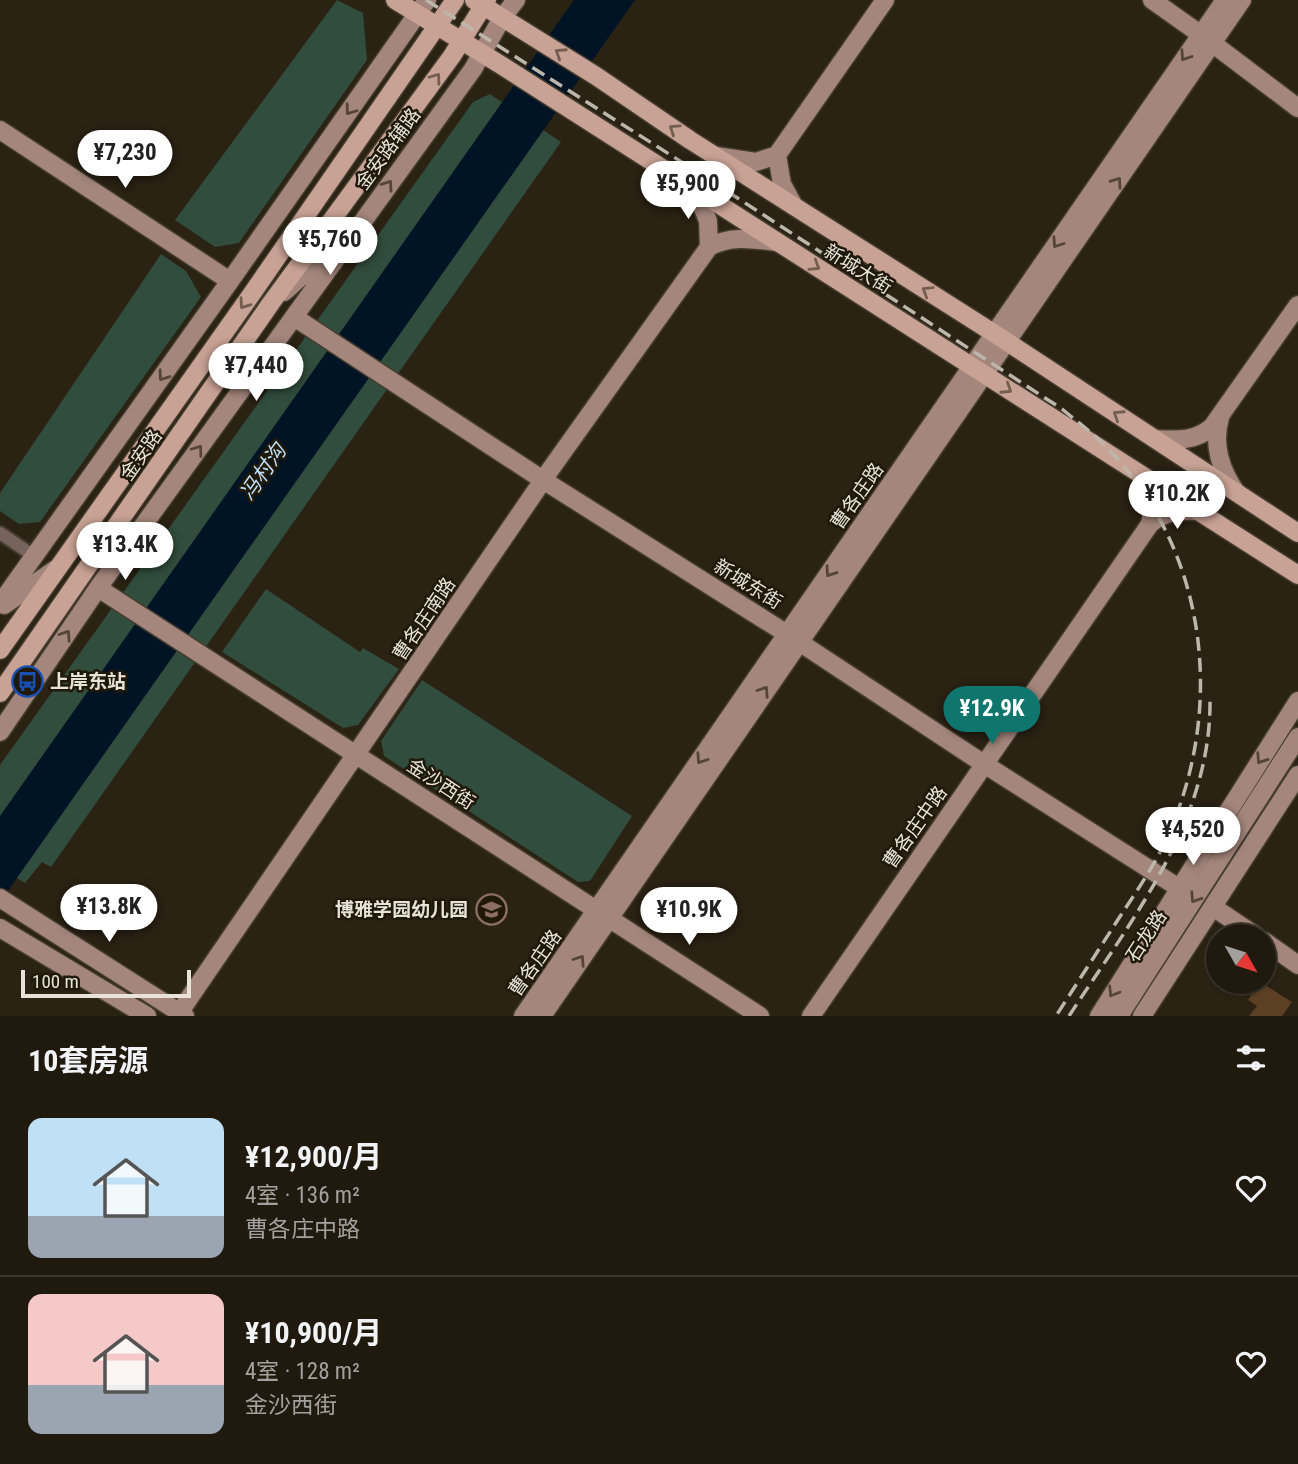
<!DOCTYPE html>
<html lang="zh">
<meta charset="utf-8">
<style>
body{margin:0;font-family:"Roboto Condensed","Noto Sans SC",sans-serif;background:#282317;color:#f1f3f6;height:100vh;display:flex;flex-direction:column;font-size:26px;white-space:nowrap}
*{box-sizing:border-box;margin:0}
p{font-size:23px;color:#a2a19e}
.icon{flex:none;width:38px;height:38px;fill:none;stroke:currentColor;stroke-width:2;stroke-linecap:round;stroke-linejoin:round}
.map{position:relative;height:1016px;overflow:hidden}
.side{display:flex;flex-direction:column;background:#201a0e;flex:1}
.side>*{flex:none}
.needle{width:46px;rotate:129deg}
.tools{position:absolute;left:1206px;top:924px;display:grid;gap:14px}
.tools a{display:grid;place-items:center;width:70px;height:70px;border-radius:50%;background:#201a0e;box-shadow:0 2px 5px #0004,0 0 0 2px #3d382e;font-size:35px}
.scale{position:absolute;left:21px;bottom:18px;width:170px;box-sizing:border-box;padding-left:7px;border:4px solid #e8e2d9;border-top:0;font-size:19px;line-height:24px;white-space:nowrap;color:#e8e2d9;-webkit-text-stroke:5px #20190a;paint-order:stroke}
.price{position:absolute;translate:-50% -60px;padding:0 16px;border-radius:24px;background:#fff;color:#222;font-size:23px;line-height:46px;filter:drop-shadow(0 2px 4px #0008)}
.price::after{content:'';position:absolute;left:50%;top:42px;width:21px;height:16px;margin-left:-10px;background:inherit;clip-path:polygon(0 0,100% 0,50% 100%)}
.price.on{background:#0f766e;color:#fff}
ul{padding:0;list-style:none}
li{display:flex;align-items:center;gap:21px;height:175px;padding:0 28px}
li+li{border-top:2px solid #3d382e}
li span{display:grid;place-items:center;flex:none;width:196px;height:140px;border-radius:14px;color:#555}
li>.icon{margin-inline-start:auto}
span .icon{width:84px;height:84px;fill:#fffc;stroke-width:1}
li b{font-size:30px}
h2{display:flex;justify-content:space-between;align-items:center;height:84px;padding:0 28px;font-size:30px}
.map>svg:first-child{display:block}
.green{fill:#314d3d}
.water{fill:#001425}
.building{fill:#5d3f24}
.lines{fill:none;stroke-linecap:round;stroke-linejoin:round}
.street-casing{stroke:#453d2f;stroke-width:16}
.secondary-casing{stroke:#453d2f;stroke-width:21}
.primary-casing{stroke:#453d2f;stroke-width:21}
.street{stroke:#75635c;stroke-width:12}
.secondary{stroke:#a4867c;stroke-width:18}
.primary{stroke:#c8a295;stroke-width:18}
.rail{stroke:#bcb6ab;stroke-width:3.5;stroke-dasharray:14 7;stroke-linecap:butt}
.oneway{stroke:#745e50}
.oneway2{stroke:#554538}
.labels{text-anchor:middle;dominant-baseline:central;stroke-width:5;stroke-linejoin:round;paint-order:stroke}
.street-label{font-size:19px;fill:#e8e2d9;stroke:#20190a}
.poi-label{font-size:19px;font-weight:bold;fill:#e8e2d9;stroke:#20190a;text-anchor:start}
.water-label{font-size:21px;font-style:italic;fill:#bbdef9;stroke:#20190a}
</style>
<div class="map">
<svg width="1298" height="1016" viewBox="0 0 1298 1016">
<rect width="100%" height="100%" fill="#2a2213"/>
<path class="green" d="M337 0 363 13 367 60 239 243 215 247 175 220Z
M490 94 561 142 51 867 42 862 25 883 0 868V765L473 102Z
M161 254 186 271 201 297 40 522 19 524 0 511V493Z
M266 589 360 652 363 648 399 669 358 725 343 728 222 652Z
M422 680 632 816 590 881 578 882 384 756 381 741Z"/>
<path class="water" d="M574 0H635L0 902V816Z"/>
<path class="building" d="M1260 982 1292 1002 1282 1016H1249L1257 1006 1248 1000Z"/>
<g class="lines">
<defs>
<path id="street" d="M0 533 34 556"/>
<path id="secondary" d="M1152 0 1200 34
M1212 43 1298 108
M0 130 230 281
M777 155 782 184 794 206
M716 156 756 162 777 155 885 0
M696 191 708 221 709 247
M284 292 336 245
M294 317 543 480 787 634 984 764 1179 888
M1220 418C1212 444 1221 471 1236 492
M1155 439C1177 440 1194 442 1212 427L1298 305
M1147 480 1154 504 1150 524
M98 588 760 1016
M0 604 230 281 427 0
M4 605 56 569
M0 732 98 588 473 69 502 18 516 0
M0 898 185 1016
M1213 907 1256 936
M0 928 147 1016
M1264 941 1298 965
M177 1016 550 470 709 247C730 235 753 239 776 242
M523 1016 1225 0
M542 1016 1242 0
M811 1016 1150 524C1164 512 1178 510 1197 511
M1099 1016 1298 701
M1119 1016 1298 737
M1142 1016 1298 775"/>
<path id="primary" d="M395 0 501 65 1298 575
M474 0 596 76 690 140 995 334 1298 533
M0 650 251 295 455 0
M0 693 271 303 452 56 487 0"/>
</defs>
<use href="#street" class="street-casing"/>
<use href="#secondary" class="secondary-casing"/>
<use href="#primary" class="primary-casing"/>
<use href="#street" class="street"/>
<use href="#secondary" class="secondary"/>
<use href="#primary" class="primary"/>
<path class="rail" d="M426 0 699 173 1062 409C1080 424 1099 438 1114 455 1211 561 1225 718 1163 846 1151 871 1134 895 1119 918 1098 951 1077 983 1056 1016
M1069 1016C1132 919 1212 820 1210 698"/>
</g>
<defs><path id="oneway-chevron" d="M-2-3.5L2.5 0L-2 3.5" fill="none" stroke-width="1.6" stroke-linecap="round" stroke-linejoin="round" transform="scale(1.75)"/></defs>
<g class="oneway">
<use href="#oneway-chevron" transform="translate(560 53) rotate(-147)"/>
<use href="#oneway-chevron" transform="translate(436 78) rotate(-54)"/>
<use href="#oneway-chevron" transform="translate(674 129) rotate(-146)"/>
<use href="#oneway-chevron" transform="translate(815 266) rotate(32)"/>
<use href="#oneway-chevron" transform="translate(927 291) rotate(-148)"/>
<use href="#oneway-chevron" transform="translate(244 304) rotate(125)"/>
<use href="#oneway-chevron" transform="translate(1007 389) rotate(33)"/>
<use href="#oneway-chevron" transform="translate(1118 415) rotate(-147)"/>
</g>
<g class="oneway2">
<use href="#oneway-chevron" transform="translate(1185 56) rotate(124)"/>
<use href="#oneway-chevron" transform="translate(350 110) rotate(126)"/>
<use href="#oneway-chevron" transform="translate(1117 182) rotate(-55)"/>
<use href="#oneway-chevron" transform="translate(388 185) rotate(-55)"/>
<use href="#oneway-chevron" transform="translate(1057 243) rotate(124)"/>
<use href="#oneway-chevron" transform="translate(163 376) rotate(125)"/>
<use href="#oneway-chevron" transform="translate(198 450) rotate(-54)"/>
<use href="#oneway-chevron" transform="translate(830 572) rotate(125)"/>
<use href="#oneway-chevron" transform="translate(66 635) rotate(-56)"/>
<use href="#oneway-chevron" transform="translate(764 691) rotate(-56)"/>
<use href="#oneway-chevron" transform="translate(701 759) rotate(124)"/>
<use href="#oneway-chevron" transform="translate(1261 759) rotate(123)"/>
<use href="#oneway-chevron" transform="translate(1195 898) rotate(123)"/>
<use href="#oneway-chevron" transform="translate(580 960) rotate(-56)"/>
<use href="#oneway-chevron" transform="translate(1113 992) rotate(122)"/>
</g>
<defs>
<symbol id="bus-ring" viewBox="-11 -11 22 22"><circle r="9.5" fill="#20190a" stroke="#1a4fb4" stroke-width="1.5"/><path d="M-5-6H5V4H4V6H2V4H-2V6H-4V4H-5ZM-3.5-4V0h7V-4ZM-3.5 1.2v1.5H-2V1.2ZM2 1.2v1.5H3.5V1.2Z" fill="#1a4fb4"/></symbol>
<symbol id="school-ring" viewBox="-11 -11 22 22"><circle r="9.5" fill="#20190a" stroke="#8d6e63" stroke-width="1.5"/><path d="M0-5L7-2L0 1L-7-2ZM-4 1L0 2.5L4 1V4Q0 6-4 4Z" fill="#8d6e63"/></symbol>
</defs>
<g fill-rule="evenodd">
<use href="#bus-ring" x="10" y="664" width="35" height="35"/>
<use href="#school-ring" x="474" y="892" width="35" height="35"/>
</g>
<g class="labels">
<g class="street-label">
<text transform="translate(388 149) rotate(-54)">金安路辅路</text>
<text transform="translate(858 269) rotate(32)">新城大街</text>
<text transform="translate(141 455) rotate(-55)">金安路</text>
<text transform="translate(857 496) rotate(-55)">曹各庄路</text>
<text transform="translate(748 584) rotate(32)">新城东街</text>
<text transform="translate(424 619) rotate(-56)">曹各庄南路</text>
<text transform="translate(441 784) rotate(33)">金沙西街</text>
<text transform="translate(915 827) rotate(-55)">曹各庄中路</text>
<text transform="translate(1146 936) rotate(-57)">石龙路</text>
<text transform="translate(535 963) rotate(-55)">曹各庄路</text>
</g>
<g class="poi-label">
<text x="50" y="681">上岸东站</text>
<text x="468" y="909" text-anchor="end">博雅学园幼儿园</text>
</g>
<g class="water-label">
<text transform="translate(263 472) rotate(-55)">冯村沟</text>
</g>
</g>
</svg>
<div class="tools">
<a><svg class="needle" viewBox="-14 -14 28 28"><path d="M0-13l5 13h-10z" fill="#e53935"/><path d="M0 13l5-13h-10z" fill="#a2a19e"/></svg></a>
</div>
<div class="scale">100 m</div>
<b class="price" style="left:125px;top:190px">¥7,230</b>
<b class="price" style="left:688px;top:221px">¥5,900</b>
<b class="price" style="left:330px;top:277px">¥5,760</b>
<b class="price" style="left:256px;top:403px">¥7,440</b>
<b class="price" style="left:1177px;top:531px">¥10.2K</b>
<b class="price" style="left:125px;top:582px">¥13.4K</b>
<b class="price on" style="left:992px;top:746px">¥12.9K</b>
<b class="price" style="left:1193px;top:867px">¥4,520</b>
<b class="price" style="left:109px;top:944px">¥13.8K</b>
<b class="price" style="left:689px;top:947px">¥10.9K</b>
</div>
<section class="side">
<h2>10套房源<svg class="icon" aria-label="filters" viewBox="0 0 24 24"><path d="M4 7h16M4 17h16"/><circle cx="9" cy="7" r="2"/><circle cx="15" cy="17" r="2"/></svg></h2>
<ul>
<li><span style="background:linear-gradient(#bfe0f5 70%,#9aa5b1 0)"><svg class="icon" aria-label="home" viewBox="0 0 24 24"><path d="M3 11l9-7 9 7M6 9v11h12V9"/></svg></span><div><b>¥12,900/月</b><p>4室 · 136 m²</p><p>曹各庄中路</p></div><svg class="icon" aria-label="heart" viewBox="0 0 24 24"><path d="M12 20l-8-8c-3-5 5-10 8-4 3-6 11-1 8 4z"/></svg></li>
<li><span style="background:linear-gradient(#f6c9c9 65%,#9aa5b1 0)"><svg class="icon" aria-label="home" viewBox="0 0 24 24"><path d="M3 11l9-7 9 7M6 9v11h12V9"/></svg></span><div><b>¥10,900/月</b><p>4室 · 128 m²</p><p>金沙西街</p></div><svg class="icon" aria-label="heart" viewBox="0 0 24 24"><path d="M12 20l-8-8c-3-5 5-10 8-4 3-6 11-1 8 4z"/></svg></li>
</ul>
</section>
